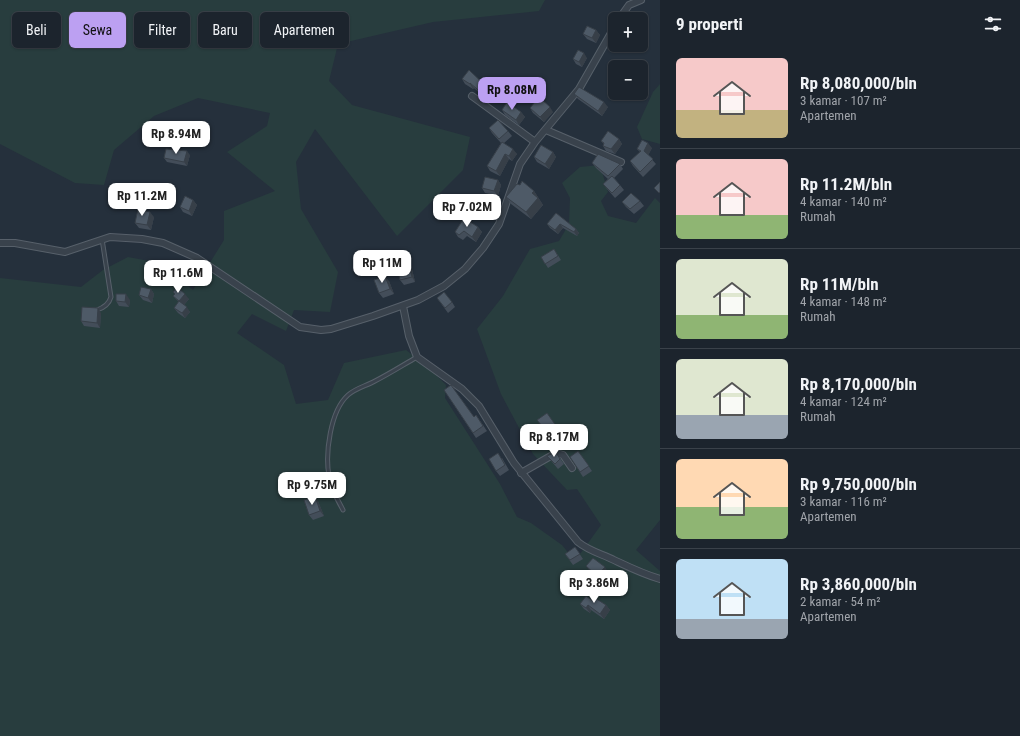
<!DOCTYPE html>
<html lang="id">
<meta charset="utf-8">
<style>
body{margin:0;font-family:"Roboto Condensed",sans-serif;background:#252c35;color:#f1f3f6;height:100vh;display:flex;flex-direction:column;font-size:15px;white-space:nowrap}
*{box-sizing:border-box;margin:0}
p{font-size:13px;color:#a0a4aa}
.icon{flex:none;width:22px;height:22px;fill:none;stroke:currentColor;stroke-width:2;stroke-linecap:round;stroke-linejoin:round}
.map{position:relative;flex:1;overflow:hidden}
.panel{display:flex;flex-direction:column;background:#1c242d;width:360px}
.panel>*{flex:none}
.guide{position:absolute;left:12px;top:12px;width:380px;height:36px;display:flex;gap:8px}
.tools{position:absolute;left:608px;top:12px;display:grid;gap:8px}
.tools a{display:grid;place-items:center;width:40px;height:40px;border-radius:6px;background:#1c242d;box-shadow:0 1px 3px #0004,0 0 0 1px #3a4149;font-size:20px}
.price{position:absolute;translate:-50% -34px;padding:0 9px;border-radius:8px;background:#fff;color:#222;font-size:13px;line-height:26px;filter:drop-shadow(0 1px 2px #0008)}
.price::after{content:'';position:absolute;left:50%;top:24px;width:12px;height:9px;margin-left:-6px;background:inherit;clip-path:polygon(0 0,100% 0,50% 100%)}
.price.current{background:#bca0f2;color:#111}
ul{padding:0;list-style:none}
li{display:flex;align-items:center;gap:12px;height:100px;padding:0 16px}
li+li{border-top:1px solid #3a4149}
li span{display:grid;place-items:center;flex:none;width:112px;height:80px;border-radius:6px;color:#555}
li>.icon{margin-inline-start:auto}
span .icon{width:48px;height:48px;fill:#fffc;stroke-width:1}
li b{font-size:17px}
h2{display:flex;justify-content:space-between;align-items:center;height:48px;padding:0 16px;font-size:17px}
.tag{padding:0 14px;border-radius:6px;background:#1c242d;box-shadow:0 1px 3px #0004,0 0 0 1px #3a4149;font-size:14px;line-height:36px}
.tag.current{background:#bca0f2;color:#111}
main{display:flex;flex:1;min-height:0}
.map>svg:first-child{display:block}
.green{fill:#283d3e}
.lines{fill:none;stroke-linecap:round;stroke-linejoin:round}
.lane-casing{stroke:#57606a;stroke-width:5}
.street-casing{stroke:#57606a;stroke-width:8}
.lane{stroke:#39424c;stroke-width:3}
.street{stroke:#39424c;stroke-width:6}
.wall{fill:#434d59}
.shaded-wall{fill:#373f48}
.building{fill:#4e5a67;stroke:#373f48}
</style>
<main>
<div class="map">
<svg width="660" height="736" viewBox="0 0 660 736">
<rect width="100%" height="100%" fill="#25303c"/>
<path class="green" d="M0 0H545L539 11 433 22 338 44 329 81 352 105 470 137 463 170 397 236 315 129 296 162 301 209 338 272 330 312 294 310 286 331 252 314 237 333 284 365 296 404 328 400 344 363 406 350 428 367 446 385 445 398 500 484 517 517 531 523 562 545 575 561 601 525 577 489 567 490 533 454 501 394 477 329 503 296 530 249 559 241 569 224 570 198 562 183 580 167 600 165 608 192 601 201 608 216 636 223 655 198 660 203V520L636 550 660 571V736H0V278L81 287 103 270 128 257 160 263 193 290 224 240V211L275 191 227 152 267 126 270 113 198 98 154 116 114 150 104 185 75 183 0 144Z
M660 84V144L642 139 637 127 653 92Z"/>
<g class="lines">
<defs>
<path id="lane" d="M97 310C103 308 109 304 111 297L102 239
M343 510C337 499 331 488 329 476 325 454 330 411 348 395 356 388 366 386 375 381 389 374 403 365 417 357"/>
<path id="street" d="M619 19 629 5 641 0
M472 96 535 142
M546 130 621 162
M0 243H15L65 252 110 237 142 239 163 243 197 258 300 327 321 330 331 329 373 316 418 300 444 286 465 269 483 248 499 224 520 164 535 142 579 89 615 26
M403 306 409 336 417 357 462 389 479 406 514 463 578 542C589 551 602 554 614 560 631 568 643 574 660 579
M521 473 556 453 563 455 572 468"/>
</defs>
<use href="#lane" class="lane-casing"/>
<use href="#street" class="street-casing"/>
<use href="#lane" class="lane"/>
<use href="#street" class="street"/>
</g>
<path class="wall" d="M596 30 600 35 596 43 587 39 583 34Z
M587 58 582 67 576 64 573 59Z
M462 79 489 89 492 94 487 100 474 88 473 89 465 84Z
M574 94 608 107 602 116 578 99Z
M530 108 553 112 544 122 533 113Z
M502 110 521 112 525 117 519 125 505 115Z
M489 128 508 131 512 136 504 143 517 154 512 161 509 159 500 176 490 171 487 166 501 143 492 133Z
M619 139 622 144 615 154 606 151 603 146 604 144 601 141Z
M652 148 648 155 656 164 643 177 633 166 630 161 640 152 637 149Z
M553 152 556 157 549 169 537 162 534 157Z
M190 155 187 166 167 162 164 158Z
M592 163 620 164 623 169 614 178 620 185 624 190 615 198 607 189 603 184 608 179 596 168Z
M498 180 501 185 498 196 485 193 482 188Z
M534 191 543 205 531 219 511 204 506 197Z
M165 192 168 197 165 205 156 201 152 196Z
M193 200 197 205 192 216 183 212 180 207Z
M640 201 644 206 634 214 626 207 622 202Z
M556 213 576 229 579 233 577 236 563 228 558 234 550 228 547 224Z
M154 217 151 230 139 228 135 223Z
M478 227 482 232 476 242 467 236 463 240 458 237 455 232Z
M554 249 561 260 548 268 541 257Z
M412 269 415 282 404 285 400 280Z
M389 281 394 294 383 298 379 293Z
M151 289 154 294 152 303 143 300 139 295Z
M173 292 189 299 184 305 190 312 185 318 178 313 174 308 179 302 173 296 175 294Z
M437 298 452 302 455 307 448 313Z
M130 300 129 307 119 306 116 301Z
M101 313 100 328 84 326 81 321Z
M444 390 474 417 476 415 487 431 476 438Z
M537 420 559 430 562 428 571 441 561 449Z
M578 451 592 471 583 477 570 457Z
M557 454 564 464 558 469 547 456Z
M502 458 509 470 500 476 496 471Z
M318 501 324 516 313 520 309 515Z
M575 547 583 559 573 565 565 554Z
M586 566 608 572 601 581 590 571Z
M593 601 606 605 610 610 604 619 591 610 590 613 584 609 580 604Z"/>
<path class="shaded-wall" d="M596 30 600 35 596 43 592 38Z
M584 53 587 58 582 67 579 62Z
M470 83 474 88 473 89 470 84Z
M489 89 492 94 487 100 484 95Z
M604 102 608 107 602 116 598 111Z
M550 107 553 112 544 122 540 117Z
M521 112 525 117 519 125 516 120Z
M619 139 622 144 615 154 611 149Z
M648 143 652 148 648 156 644 151Z
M513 149 517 154 512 161 509 156Z
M187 151 190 155 187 166 184 162Z
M553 152 556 157 549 169 545 164Z
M505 154 509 159 500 176 496 171Z
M498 180 501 185 498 196 494 191Z
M534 191 543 205 531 219 526 212 532 193Z
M165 192 168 197 165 205 161 200Z
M193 200 197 205 192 216 189 211Z
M150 212 154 217 151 230 147 225Z
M560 224 563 228 558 234 555 230Z
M478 227 482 232 476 242 472 237Z
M576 229 579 233 577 236 574 232Z
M409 264 412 269 415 282 412 277Z
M385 276 389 281 394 294 390 289Z
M151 289 154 294 152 303 148 298Z
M126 294 130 300 129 307 125 302Z
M185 294 189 299 183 306 179 301Z
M187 307 190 312 185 318 182 313Z
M98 308 101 313 100 328 97 323Z
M315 496 318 501 324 516 320 511Z
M605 567 608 572 601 581 597 576Z
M588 605 591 610 590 613 586 608Z
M606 605 610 610 604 619 600 614Z"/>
<path class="building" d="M587 26 596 30 592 38 583 34Z
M578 50 584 53 579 62 573 59Z
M469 70 489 89 484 95 470 83V84L462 79Z
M579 87 604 102 598 111 574 94Z
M539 97 550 107 540 117 530 108Z
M507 102 521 112 516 120 502 110Z
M498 120 508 131 499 139 489 128Z
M608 131 619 139 611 149 603 146 604 143 601 141Z
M642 140 648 143 644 151 653 159 640 172 630 161 641 151 637 149Z
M502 142 513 149 509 156 505 154 496 171 487 166Z
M541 145 553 152 545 164 534 157Z
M166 149 187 151 184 162 164 158Z
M598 154 620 164 608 176 592 163Z
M612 176 620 185 612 193 603 184Z
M485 177 498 180 494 191 482 188Z
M522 181 534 191 532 193 538 198 526 212 506 197 517 184 520 185Z
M660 182V192L659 193 654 188Z
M156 188 165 192 161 200 152 196Z
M631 193 640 201 630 209 622 202Z
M185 196 193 200 189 211 180 207Z
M138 209 150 212 147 225 135 223Z
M556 213 576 229 574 232 560 224 555 230 547 224Z
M464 218 478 227 472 237 464 231 459 235 455 232Z
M554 249 558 256 545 264 541 257Z
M409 264 412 277 400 280 397 267Z
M385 276 390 289 379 293 374 280Z
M141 287 151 289 148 298 139 295Z
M177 287 185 294 179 301 173 296 175 294 173 292Z
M444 292 452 302 445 308 437 298Z
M116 294H126L125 302 116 301Z
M179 301 187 307 182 313 174 308Z
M82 307 98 308 97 323 81 321Z
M451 385 474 417 476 415 483 426 473 433 444 390Z
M547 413 559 430 562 428 568 436 557 444 537 420Z
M578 451 589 466 580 472 570 457Z
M498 453 505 465 496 471 489 459Z
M553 453 557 454 560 459 555 464 547 456Z
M315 496 320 511 309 515 304 500Z
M575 547 580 554 570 560 565 554Z
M593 558 605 567 597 576 586 566Z
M586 596 593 601 595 598 606 605 600 614 588 605 586 608 580 604Z"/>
</svg>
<div class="tools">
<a>+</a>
<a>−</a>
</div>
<b class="price current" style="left:512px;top:111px">Rp 8.08M</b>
<b class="price" style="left:176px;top:155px">Rp 8.94M</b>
<b class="price" style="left:142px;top:217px">Rp 11.2M</b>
<b class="price" style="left:467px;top:228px">Rp 7.02M</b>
<b class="price" style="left:382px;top:284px">Rp 11M</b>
<b class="price" style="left:178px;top:294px">Rp 11.6M</b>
<b class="price" style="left:554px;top:458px">Rp 8.17M</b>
<b class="price" style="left:312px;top:506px">Rp 9.75M</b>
<b class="price" style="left:594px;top:604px">Rp 3.86M</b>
<div class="guide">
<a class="tag">Beli</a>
<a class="tag current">Sewa</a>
<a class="tag">Filter</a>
<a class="tag">Baru</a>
<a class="tag">Apartemen</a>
</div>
</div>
<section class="panel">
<h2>9 properti<svg class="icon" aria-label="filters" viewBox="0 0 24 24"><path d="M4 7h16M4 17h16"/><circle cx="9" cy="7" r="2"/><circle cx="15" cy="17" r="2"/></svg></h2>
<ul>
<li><span style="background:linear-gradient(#f6c9c9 65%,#c2b280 0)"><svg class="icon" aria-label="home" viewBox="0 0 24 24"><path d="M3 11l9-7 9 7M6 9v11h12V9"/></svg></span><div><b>Rp 8,080,000/bln</b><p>3 kamar · 107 m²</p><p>Apartemen</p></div></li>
<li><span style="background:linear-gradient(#f6c9c9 70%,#8fb573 0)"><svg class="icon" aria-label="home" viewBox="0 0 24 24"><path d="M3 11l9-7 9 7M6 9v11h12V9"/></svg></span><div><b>Rp 11.2M/bln</b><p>4 kamar · 140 m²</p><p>Rumah</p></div></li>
<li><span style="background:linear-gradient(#dfe7d0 70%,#8fb573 0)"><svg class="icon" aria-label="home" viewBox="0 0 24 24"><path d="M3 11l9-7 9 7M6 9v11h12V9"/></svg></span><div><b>Rp 11M/bln</b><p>4 kamar · 148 m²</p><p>Rumah</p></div></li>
<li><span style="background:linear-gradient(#dfe7d0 70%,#9aa5b1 0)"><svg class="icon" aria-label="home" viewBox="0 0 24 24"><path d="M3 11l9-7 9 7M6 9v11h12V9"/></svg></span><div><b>Rp 8,170,000/bln</b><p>4 kamar · 124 m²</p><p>Rumah</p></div></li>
<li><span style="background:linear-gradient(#ffd9b3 60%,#8fb573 0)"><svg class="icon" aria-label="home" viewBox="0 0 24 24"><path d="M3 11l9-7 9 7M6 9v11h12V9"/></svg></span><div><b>Rp 9,750,000/bln</b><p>3 kamar · 116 m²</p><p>Apartemen</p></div></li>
<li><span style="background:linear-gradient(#bfe0f5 75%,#9aa5b1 0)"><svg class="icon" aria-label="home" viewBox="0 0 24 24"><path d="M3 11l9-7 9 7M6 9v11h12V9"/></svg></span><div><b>Rp 3,860,000/bln</b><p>2 kamar · 54 m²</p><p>Apartemen</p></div></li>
</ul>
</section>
</main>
